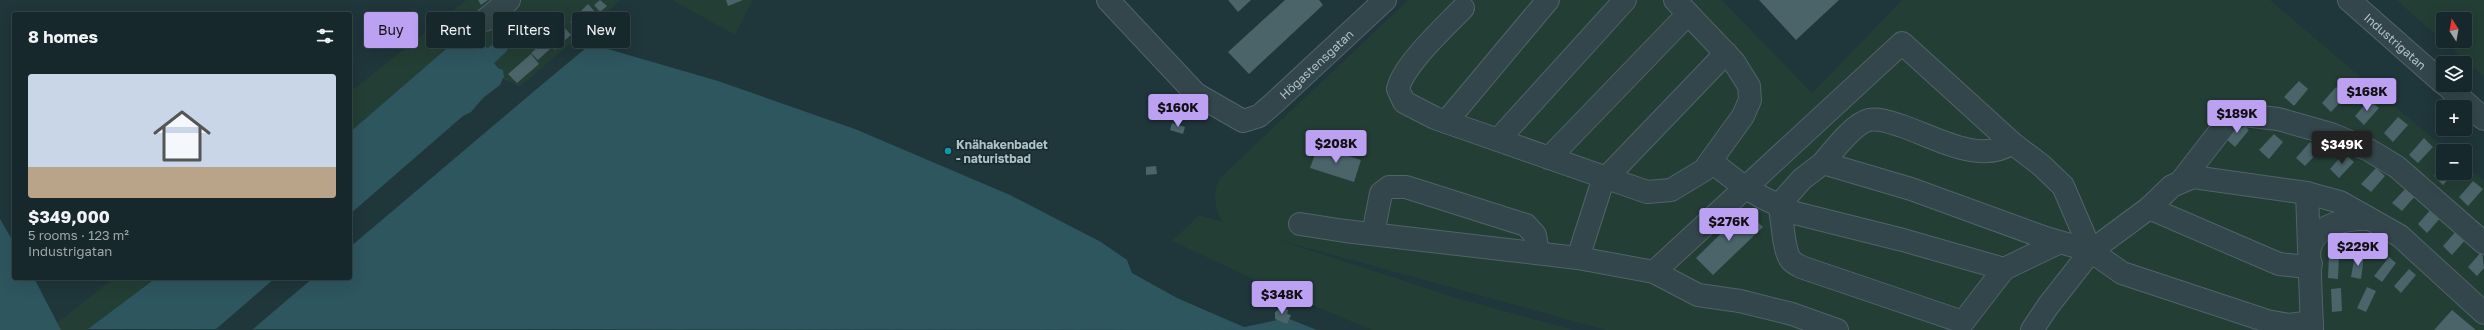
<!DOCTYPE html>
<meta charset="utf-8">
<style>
body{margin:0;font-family:"Golos Text",sans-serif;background:#203034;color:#f1f3f6;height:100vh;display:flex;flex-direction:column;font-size:15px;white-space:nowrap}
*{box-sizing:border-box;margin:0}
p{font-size:13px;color:#9ea6a9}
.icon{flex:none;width:22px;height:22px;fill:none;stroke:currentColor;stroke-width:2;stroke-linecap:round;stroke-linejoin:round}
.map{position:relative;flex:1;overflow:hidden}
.sheet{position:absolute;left:12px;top:12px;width:340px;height:268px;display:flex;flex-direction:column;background:#17282c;border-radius:4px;box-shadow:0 4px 16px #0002,0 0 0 1px #364448}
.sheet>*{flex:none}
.hud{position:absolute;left:364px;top:12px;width:380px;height:36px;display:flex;gap:8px}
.needle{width:26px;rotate:349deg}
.controls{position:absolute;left:2436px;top:12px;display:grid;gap:8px}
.controls a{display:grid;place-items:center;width:36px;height:36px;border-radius:4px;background:#17282c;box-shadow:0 4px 16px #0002,0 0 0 1px #364448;font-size:20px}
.price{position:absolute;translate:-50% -34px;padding:0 9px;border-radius:4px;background:#bca0f2;color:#111;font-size:13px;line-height:26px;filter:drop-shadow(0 1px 2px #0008)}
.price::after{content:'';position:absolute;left:50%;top:24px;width:12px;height:9px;margin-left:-6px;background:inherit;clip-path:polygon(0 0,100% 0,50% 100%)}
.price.selected{background:#222;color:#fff}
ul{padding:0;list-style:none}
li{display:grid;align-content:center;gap:8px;height:212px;padding:0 16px}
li+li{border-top:1px solid #364448}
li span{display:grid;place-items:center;height:124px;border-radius:4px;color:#555}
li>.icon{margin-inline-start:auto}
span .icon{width:72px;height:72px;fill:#fffc;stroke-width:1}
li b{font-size:17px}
h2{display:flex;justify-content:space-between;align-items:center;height:48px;padding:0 16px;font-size:17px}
.chip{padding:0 14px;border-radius:4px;background:#17282c;box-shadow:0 4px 16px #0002,0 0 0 1px #364448;font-size:14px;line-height:36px}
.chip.selected{background:#bca0f2;color:#111}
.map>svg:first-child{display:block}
.green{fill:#233e35}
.water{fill:#2e565f}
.pier{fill:#1f363b}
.building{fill:#4a6469}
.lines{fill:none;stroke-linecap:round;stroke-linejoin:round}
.minor-casing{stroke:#506468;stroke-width:24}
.minor{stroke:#33464b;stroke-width:22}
.culture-dot{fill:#0f9aa8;stroke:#182b2f;stroke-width:1.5}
.labels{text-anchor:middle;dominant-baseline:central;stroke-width:3;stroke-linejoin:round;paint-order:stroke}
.street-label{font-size:12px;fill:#adc2c7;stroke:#182b2f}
.poi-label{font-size:12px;font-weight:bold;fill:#adc2c7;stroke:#182b2f;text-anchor:start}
</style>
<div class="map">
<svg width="2484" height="330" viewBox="0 0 2484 330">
<rect width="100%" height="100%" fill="#1f363b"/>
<path class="green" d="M466 0H621L521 86 503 78 501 69 498 68 494 62 495 42 489 48 482 45 468 30 350 132V92Z
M672 0H753L735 35Z
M1408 0H1722L1812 93 1902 0H2270L2448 151H2443V173H2465V165L2484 181V330H1606L1275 239 1460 299 1574 330H1372L1283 293 1172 241 1199 215 1223 222C1214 210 1212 190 1220 178Z
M2396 0H2484V77L2443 41H2465V19H2443V41Z
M114 278H156L88 329 90 330H61L57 323Z"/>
<path class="water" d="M468 30 482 45 488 48 495 42 504 41 508 45 507 51 494 63 498 68 503 70 504 78 533 92 586 48 601 47 718 81 855 129 1010 195 1101 242 1127 260 1132 273 1177 298 1244 327 1287 318 1317 330 88 329 156 278H350V132Z
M0 219 14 243V278H34L61 330H0Z"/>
<path class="pier" d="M503 78 533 92 350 247V214L463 116 471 112 483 98 500 85Z
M275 278H313L252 330H215Z"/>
<path class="building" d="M478 0H488L481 5Z
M600 0 607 6 600 12 594 5Z
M726 0H743L728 6Z
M1228 0H1251L1238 12Z
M1285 0H1319L1323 5 1249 74 1228 52Z
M1759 0H1839L1796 40Z
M588 4 597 14 589 21 580 12Z
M579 14 586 21 576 29 570 22Z
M563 26 571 35 564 41 556 32Z
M554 34 563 43 555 50 547 40Z
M544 42 550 49 538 60 531 53Z
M531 54 539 64 517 83 508 74Z
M2299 81 2308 89 2294 106 2284 97Z
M2336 87 2346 96 2331 112 2322 103Z
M2369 100 2379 108 2364 125 2355 116Z
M2398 117 2408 125 2393 142 2384 133Z
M2240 122 2249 130 2235 147 2225 138Z
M1172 123 1185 127 1183 134 1170 130Z
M2274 134 2283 142 2269 159 2259 150Z
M2424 138 2433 147 2418 163 2409 155Z
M2310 142 2320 150 2305 166 2296 158Z
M1318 146 1361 160 1354 182 1310 168Z
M2344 153 2354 162 2339 178 2330 169Z
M1156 166 1157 174 1146 175V167Z
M2443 166V173H2454L2443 185 2434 176Z
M2376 168 2385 176 2371 192 2361 184Z
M2473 181 2483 189 2468 206 2459 197Z
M2407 187 2416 195 2402 211 2392 203Z
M2432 208 2442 216 2427 233 2418 224Z
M1745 210 1763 227 1713 275 1696 258Z
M2457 230 2467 238 2452 255 2443 246Z
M2482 251 2484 268 2477 276 2468 267Z
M2355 254 2364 256 2361 279 2351 277Z
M2329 255H2339L2338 279 2328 278Z
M2389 257 2396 263 2382 282 2374 276Z
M2409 269 2416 275 2401 293 2394 286Z
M2367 287 2376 291 2366 312 2357 308Z
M2341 288 2342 311 2332 312 2331 289Z
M1282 307 1288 310 1287 314 1291 315 1287 324 1275 319V312Z
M2452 310 2476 330H2434Z"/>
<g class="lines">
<defs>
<g id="minor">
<path id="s1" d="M1108 0 1196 94 1243 121 1259 116 1274 103 1385 0"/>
<path id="s2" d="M2349 0 2443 83"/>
<path d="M1463 8C1446 26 1403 65 1398 89L1404 102 1435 118 1647 192 1671 190 1704 170 1743 116 1750 100 1749 86 1734 62 1675 0"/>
<path d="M485 20 509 0"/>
<path d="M2446 85 2484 119"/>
<path d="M1446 122 1548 0"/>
<path d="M1498 140 1625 0"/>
<path d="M1549 158 1688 14"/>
<path d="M1711 161C1733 179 1753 195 1779 205 1783 219 1783 251 1791 260 1793 263 1798 265 1801 267L1963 322 2004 269"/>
<path d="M1823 163C1833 151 1854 123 1869 120 1880 118 1892 123 1902 126 1934 137 1980 165 2012 143"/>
<path d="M1606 178 1726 53"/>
<path d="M2182 180 2227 122 2244 115 2278 119 2331 134 2369 150 2397 167 2484 243"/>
<path d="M2307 193 2312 330"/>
<path d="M2149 208 2279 264 2298 266 2311 264"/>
<path d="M1300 224 1345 231 1578 258 1654 272 1698 295 1740 301 1792 314 1837 330"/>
<path d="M1373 234 1381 193 1389 187H1406L1526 225 1535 235 1538 253"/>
<path d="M2060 242 2004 269 1903 240 1795 213 1779 205 1802 179 1823 163 1911 189 2046 238 2091 251"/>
<path d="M2310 248C2315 224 2348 218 2369 219"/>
<path d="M1578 258 1604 177"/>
<path d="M1654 272 1902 43 2012 143 2041 165 2063 186 2091 251 2122 273 2267 321 2289 325 2312 322"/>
<path d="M2032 330 2048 306 2091 251 2149 208 2172 186 2193 177 2307 193 2340 202 2400 236 2484 313"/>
</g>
</defs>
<use href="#minor" class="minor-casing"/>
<use href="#minor" class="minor"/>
</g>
<circle class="culture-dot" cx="948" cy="151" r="4"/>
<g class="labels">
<g class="street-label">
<text stroke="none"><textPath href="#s2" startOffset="62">Industrigatan</textPath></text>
<text stroke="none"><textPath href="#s1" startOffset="277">Högastensgatan</textPath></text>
</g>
<g class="poi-label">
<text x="956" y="144">Knähakenbadet<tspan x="956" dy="14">- naturistbad</tspan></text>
</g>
</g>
</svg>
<div class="controls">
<a><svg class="needle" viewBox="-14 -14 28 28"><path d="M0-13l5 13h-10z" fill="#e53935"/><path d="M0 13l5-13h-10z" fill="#9ea6a9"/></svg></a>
<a><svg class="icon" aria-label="layers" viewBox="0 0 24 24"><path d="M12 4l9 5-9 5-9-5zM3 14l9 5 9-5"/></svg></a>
<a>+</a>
<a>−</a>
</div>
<b class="price" style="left:2367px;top:112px">$168K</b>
<b class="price" style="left:1178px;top:128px">$160K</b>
<b class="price" style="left:2237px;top:134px">$189K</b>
<b class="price" style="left:1336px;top:164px">$208K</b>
<b class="price selected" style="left:2342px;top:165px">$349K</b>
<b class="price" style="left:1729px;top:242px">$276K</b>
<b class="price" style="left:2358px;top:267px">$229K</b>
<b class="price" style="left:1282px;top:315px">$348K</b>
<div class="hud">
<a class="chip selected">Buy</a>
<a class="chip">Rent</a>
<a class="chip">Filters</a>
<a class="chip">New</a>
</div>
<section class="sheet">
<h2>8 homes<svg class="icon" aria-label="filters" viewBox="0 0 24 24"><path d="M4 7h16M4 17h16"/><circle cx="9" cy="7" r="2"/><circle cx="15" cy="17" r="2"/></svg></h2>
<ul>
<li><span style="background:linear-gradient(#c9d6e8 75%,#b9a48a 0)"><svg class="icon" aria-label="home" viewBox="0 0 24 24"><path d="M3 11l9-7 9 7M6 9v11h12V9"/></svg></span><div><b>$349,000</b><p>5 rooms · 123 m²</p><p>Industrigatan</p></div></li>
</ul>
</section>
</div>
